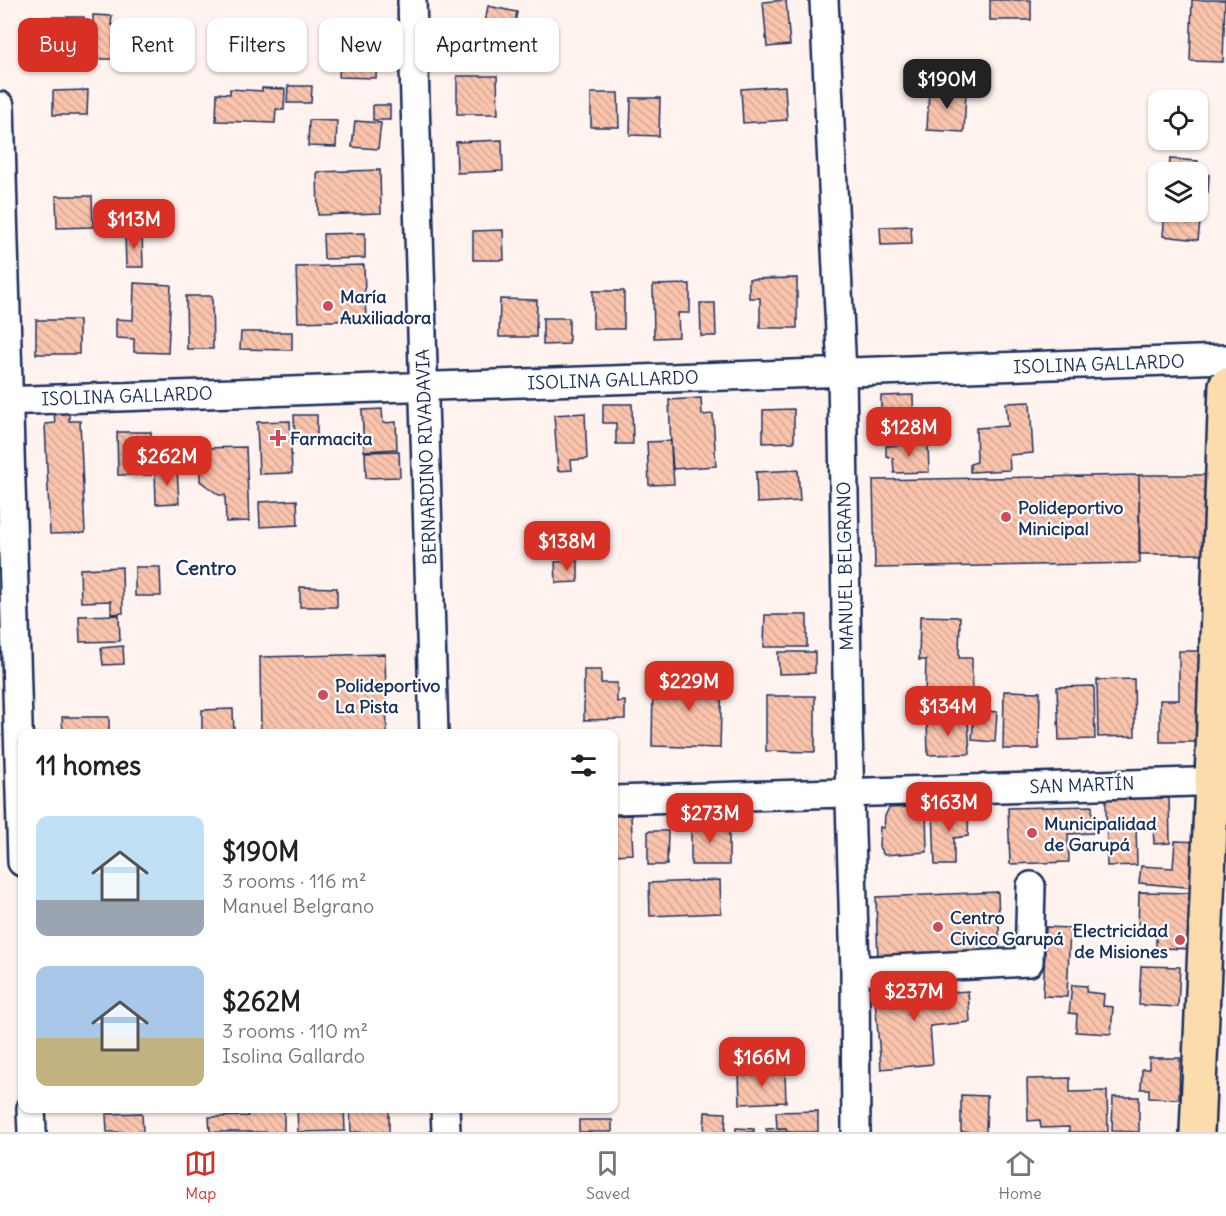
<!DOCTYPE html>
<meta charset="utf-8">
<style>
body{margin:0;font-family:Delius,sans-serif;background:#f6f6f6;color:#222;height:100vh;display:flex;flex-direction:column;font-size:22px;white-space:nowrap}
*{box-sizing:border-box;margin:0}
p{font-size:20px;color:#767676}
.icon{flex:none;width:33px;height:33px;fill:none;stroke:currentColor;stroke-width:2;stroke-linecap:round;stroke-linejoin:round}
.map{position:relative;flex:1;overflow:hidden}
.side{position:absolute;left:18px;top:729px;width:600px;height:384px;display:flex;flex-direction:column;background:#fff;border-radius:12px;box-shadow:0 2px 4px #0004}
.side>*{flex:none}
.guide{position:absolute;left:18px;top:18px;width:600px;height:54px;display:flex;gap:12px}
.buttons{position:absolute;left:1148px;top:90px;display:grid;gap:12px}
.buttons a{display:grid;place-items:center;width:60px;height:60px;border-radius:12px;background:#fff;box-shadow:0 2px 4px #0004;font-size:30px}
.price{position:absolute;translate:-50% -51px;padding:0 14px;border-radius:12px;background:#d93025;color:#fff;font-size:20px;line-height:39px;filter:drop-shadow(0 2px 3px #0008)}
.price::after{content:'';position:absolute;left:50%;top:36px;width:18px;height:14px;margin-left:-9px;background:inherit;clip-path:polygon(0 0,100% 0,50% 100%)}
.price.on{background:#222;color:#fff}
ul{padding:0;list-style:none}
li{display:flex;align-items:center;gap:18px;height:150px;padding:0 18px}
li span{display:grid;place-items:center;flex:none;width:168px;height:120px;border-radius:12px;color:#555}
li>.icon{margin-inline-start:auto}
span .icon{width:72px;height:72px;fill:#fffc;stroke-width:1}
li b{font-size:26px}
h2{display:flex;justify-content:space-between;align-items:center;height:72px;padding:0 18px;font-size:26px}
.tag{padding:0 21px;border-radius:12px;background:#fff;box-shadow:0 2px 4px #0004;font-size:21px;line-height:54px}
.tag.on{background:#d93025;color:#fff}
.dock{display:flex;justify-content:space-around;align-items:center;height:84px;border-top:2px solid #e0e0e0;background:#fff;font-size:16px;color:#767676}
.dock a{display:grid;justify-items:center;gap:3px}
.dock .on{color:#d93025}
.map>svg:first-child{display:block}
.building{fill:url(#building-back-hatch);stroke:#1b2f5e;stroke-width:1.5}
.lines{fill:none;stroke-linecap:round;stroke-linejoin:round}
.minor-casing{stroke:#1b2f5e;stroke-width:32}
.major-casing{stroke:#1b2f5e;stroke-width:38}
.minor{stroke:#fff;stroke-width:27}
.major{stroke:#fcdcac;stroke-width:33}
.poi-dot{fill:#d1495b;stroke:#fff;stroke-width:2}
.labels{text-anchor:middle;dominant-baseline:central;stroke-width:4.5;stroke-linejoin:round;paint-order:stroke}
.poi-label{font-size:18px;font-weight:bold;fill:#1b2f5e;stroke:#fff;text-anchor:start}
.street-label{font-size:18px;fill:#1b2f5e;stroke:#fff}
.neighbourhood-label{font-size:20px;font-weight:bold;fill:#1b2f5e;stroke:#fff}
</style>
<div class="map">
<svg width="1226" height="1132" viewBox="0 0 1226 1132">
<defs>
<pattern id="building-back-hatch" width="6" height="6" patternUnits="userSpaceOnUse" patternTransform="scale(1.5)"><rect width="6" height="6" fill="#f9c3ac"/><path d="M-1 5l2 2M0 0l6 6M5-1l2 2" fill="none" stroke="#d5a896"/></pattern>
</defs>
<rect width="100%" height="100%" fill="#fef3ee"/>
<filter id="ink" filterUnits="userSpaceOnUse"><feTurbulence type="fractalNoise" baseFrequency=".0167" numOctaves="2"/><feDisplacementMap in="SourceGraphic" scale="12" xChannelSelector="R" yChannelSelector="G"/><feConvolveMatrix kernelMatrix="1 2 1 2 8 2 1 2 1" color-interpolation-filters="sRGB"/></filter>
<g filter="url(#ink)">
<path class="building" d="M786 0 790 45 767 47 763 2Z
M990 0H1031V20H990Z
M1192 0H1225L1223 62 1190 61Z
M488 6 517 12 509 56 480 50Z
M93 15 112 16 111 25H129V37H113V59H93Z
M39 17H84V60L39 59Z
M347 25 378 26 376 78 339 77 340 64H331V38H347Z
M457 76H497L498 114H457Z
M288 86H312L311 103H287Z
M785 86 787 120 743 123 741 89Z
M262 88 285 89 284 110 276 109 275 123 216 121 217 93 230 94V89L262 91Z
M929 89 966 91 964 132 927 130Z
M88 90 87 115H53V91Z
M591 93H618L619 127H591Z
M631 98H660L659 136 630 135Z
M373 105H390V120H373Z
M309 120 337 121 336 147 308 146Z
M355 121 381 123 378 149 352 147Z
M502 140 503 171 457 173 456 142Z
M1170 159 1198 161 1197 173 1209 175 1208 192 1197 191V172H1169Z
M380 170 381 213 318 215 317 172Z
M56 196H92L93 227 57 228Z
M1197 204 1202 205 1198 240 1163 236 1165 212H1197Z
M911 226 912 244 881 245 880 227Z
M503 230 504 260H473V231Z
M142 233 143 267H126L125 234Z
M365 233V258L324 259 323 234Z
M364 265 366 320 298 322 296 267Z
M797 278V328H760V298H749V279Z
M134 283 171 285 168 353 134 352V339L116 338V319L133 320Z
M690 284V313H678L679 337 654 338 653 285Z
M593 291H624V329H593Z
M186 296H212L213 349H187Z
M500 299 537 300 536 337H499Z
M700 303H715L716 336H701Z
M543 318H569V344L543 345Z
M36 320H79V354H36Z
M241 332H292V350L240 349Z
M913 395 914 441H881V396Z
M701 398 702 415 713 414 716 466 672 469 669 400Z
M1030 402 1033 453 1009 455 1010 470 970 472V464L977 462 976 428 1008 426 1006 403Z
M603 404H632L633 444H616V423H603Z
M382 409 383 423 396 422 397 449 364 451 362 410Z
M794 409V442L763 443V410Z
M69 411V421H80L85 533 50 534 45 424 55 423 54 412Z
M585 413 587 459 571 460 572 470 558 471 554 415Z
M294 415H317V440L295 441Z
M290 421 292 473 259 474 257 422Z
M117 432H151V475H118Z
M671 441 674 484 649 485 647 442Z
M928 444 929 472 894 473 893 458 886 456V446Z
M246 447 249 521 226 522 225 495H219L200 481V448Z
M399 451 400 477 366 478 365 452Z
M177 469 179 503 156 504 155 470Z
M798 470 800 501 757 503 756 472Z
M1139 475 1140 563 875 568 873 480Z
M1139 475H1208V554H1139Z
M297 500 298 525 260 527 259 502Z
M578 561V582L556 583 555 562Z
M122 567 123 613 111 614V601L81 602 80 569Z
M135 567H160L161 596H135Z
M300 587 337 588V607H300Z
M119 615 120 641 80 642 79 616Z
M765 615H807V647H764Z
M920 616 960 617 959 658H972V696L925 695 926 660H919Z
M123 646 124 664 103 665 101 648Z
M1179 651H1203L1202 742H1160V700H1179Z
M778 652H815V673L779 674Z
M385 654 387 734H261L260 657Z
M584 670H601V683H617V702L625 701V719L584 720Z
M681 672 722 673 720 748 652 746 653 686H681Z
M1134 679 1135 736 1098 737 1097 680Z
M1094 686 1095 739 1059 740 1057 687Z
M1004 691 1040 692 1039 749H1003Z
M766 696H815V752L766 751Z
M233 709 234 734H202V710Z
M974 710 997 712 995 742 972 740Z
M62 717H109V734H63Z
M968 719 970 754 928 755 927 720Z
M1169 798 1170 843 1154 844 1153 825 1136 826 1137 865 1107 866 1106 799Z
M1092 806 1093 833 1068 834 1069 862 1010 864 1008 808Z
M915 807V813L926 811 927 852 884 855 879 847 880 827 884 828 885 816 889 808Z
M969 808 968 836 954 838V865H935L933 811Z
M631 815 633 854 614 855V816Z
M691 824H729V865H691Z
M648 831H668L667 865H648Z
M1175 841 1200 842 1196 888 1139 883 1141 866 1173 868Z
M720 880 721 913 650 916 649 883Z
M998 892 1000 958 878 963 876 897Z
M1139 892 1196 893 1195 949 1156 948V932H1138Z
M1046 927 1070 928 1067 997 1043 996Z
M1141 966 1180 967 1178 1007 1139 1005Z
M928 983 929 994 968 991 970 1022 930 1026 933 1064 881 1069 874 987Z
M1072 985 1087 986 1086 992 1104 994 1103 1006 1113 1007 1111 1034 1076 1032 1077 1014 1069 1013Z
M1149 1058H1180L1179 1099 1149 1098V1089H1141L1142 1069H1149Z
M785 1073 786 1102 740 1104 739 1075Z
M1070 1078V1092L1107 1091 1108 1132H1069V1127L1041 1128 1040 1120 1028 1121 1027 1079Z
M961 1095 987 1096 986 1132H961Z
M1113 1097H1139V1132L1112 1131Z
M247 1108H284V1132H210L209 1117 248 1116Z
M297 1108H344L345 1131 298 1132Z
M350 1108H389V1132H351Z
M818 1111V1132H787L786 1128H777L776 1112Z
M705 1112 726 1113 725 1132H704Z
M142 1113 143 1132H107L106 1114Z
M579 1120H612V1132H579Z
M736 1128 754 1129V1132H736Z
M786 1128 787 1132H767L766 1129Z"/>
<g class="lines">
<defs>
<path id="minor" d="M412 0 434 734
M824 0 842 373 848 731 855 971 856 1132
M0 106 22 862
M0 401 1226 359
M614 800 1226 781
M855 971 1029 962 1031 886
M31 1108 32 1132
M445 1108 446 1132"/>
<path id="major" d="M1197 1132 1212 781 1226 385"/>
</defs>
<use href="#minor" class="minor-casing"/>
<use href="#major" class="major-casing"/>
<use href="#minor" class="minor"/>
<use href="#major" class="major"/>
</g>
</g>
<g class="poi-dot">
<circle cx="328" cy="306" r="6"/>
<path d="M275 429h6v6h6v6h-6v6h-6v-6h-6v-6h6z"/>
<circle cx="1006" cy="517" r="6"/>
<circle cx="323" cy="695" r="6"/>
<circle cx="1032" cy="833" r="6"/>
<circle cx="938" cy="927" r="6"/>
<circle cx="1180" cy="940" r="6"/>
</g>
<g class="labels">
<g class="poi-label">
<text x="340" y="296">María<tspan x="340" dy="21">Auxiliadora</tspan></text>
<text x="290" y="438">Farmacita</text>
<text x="1018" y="507">Polideportivo<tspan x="1018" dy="21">Minicipal</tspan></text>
<text x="335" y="685">Polideportivo<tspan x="335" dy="21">La Pista</tspan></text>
<text x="1044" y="823">Municipalidad<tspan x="1044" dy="21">de Garupá</tspan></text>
<text x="950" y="917">Centro<tspan x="950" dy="21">Cívico Garupá</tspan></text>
<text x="1168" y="930" text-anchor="end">Electricidad<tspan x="1168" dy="21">de Misiones</tspan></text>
</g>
<g class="street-label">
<text transform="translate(1099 364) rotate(-2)">ISOLINA GALLARDO</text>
<text transform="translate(613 380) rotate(-2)">ISOLINA GALLARDO</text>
<text transform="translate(127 396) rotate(-2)">ISOLINA GALLARDO</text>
<text transform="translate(426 457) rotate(-92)">BERNARDINO RIVADAVIA</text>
<text transform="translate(845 566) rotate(-91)">MANUEL BELGRANO</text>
<text transform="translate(1082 785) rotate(-2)">SAN MARTÍN</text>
</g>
<g class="neighbourhood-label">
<text x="206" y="567">Centro</text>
</g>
</g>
</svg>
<div class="buttons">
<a><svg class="icon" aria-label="locate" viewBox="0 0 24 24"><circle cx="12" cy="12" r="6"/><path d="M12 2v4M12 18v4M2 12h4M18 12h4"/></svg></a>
<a><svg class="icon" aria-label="layers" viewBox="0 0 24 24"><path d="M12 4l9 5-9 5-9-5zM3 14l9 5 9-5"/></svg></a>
</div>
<b class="price on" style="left:947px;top:110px">$190M</b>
<b class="price" style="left:134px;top:250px">$113M</b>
<b class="price" style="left:909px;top:458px">$128M</b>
<b class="price" style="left:167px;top:487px">$262M</b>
<b class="price" style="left:567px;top:572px">$138M</b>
<b class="price" style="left:689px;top:712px">$229M</b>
<b class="price" style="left:948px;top:737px">$134M</b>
<b class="price" style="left:949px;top:833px">$163M</b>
<b class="price" style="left:710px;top:844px">$273M</b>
<b class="price" style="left:914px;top:1022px">$237M</b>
<b class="price" style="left:762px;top:1088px">$166M</b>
<div class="guide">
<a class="tag on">Buy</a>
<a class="tag">Rent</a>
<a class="tag">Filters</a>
<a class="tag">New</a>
<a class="tag">Apartment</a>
</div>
<section class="side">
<h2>11 homes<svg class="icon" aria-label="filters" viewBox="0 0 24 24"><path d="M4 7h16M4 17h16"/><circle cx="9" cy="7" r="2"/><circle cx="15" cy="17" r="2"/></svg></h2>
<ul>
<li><span style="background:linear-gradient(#bfe0f5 70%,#9aa5b1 0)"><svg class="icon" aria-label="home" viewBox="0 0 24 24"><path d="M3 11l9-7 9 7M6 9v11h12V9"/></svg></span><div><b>$190M</b><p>3 rooms · 116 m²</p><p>Manuel Belgrano</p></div></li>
<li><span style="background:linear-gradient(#a9c7e8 60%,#c2b280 0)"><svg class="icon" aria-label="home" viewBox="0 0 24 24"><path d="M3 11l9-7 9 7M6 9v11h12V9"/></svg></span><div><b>$262M</b><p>3 rooms · 110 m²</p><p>Isolina Gallardo</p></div></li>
</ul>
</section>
</div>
<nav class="dock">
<a class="on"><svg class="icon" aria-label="map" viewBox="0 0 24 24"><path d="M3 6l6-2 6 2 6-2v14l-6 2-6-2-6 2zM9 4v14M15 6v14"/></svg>Map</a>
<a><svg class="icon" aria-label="saved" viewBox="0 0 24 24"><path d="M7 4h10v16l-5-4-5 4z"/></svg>Saved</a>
<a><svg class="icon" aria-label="home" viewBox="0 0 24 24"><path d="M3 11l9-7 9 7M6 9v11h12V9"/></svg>Home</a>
</nav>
